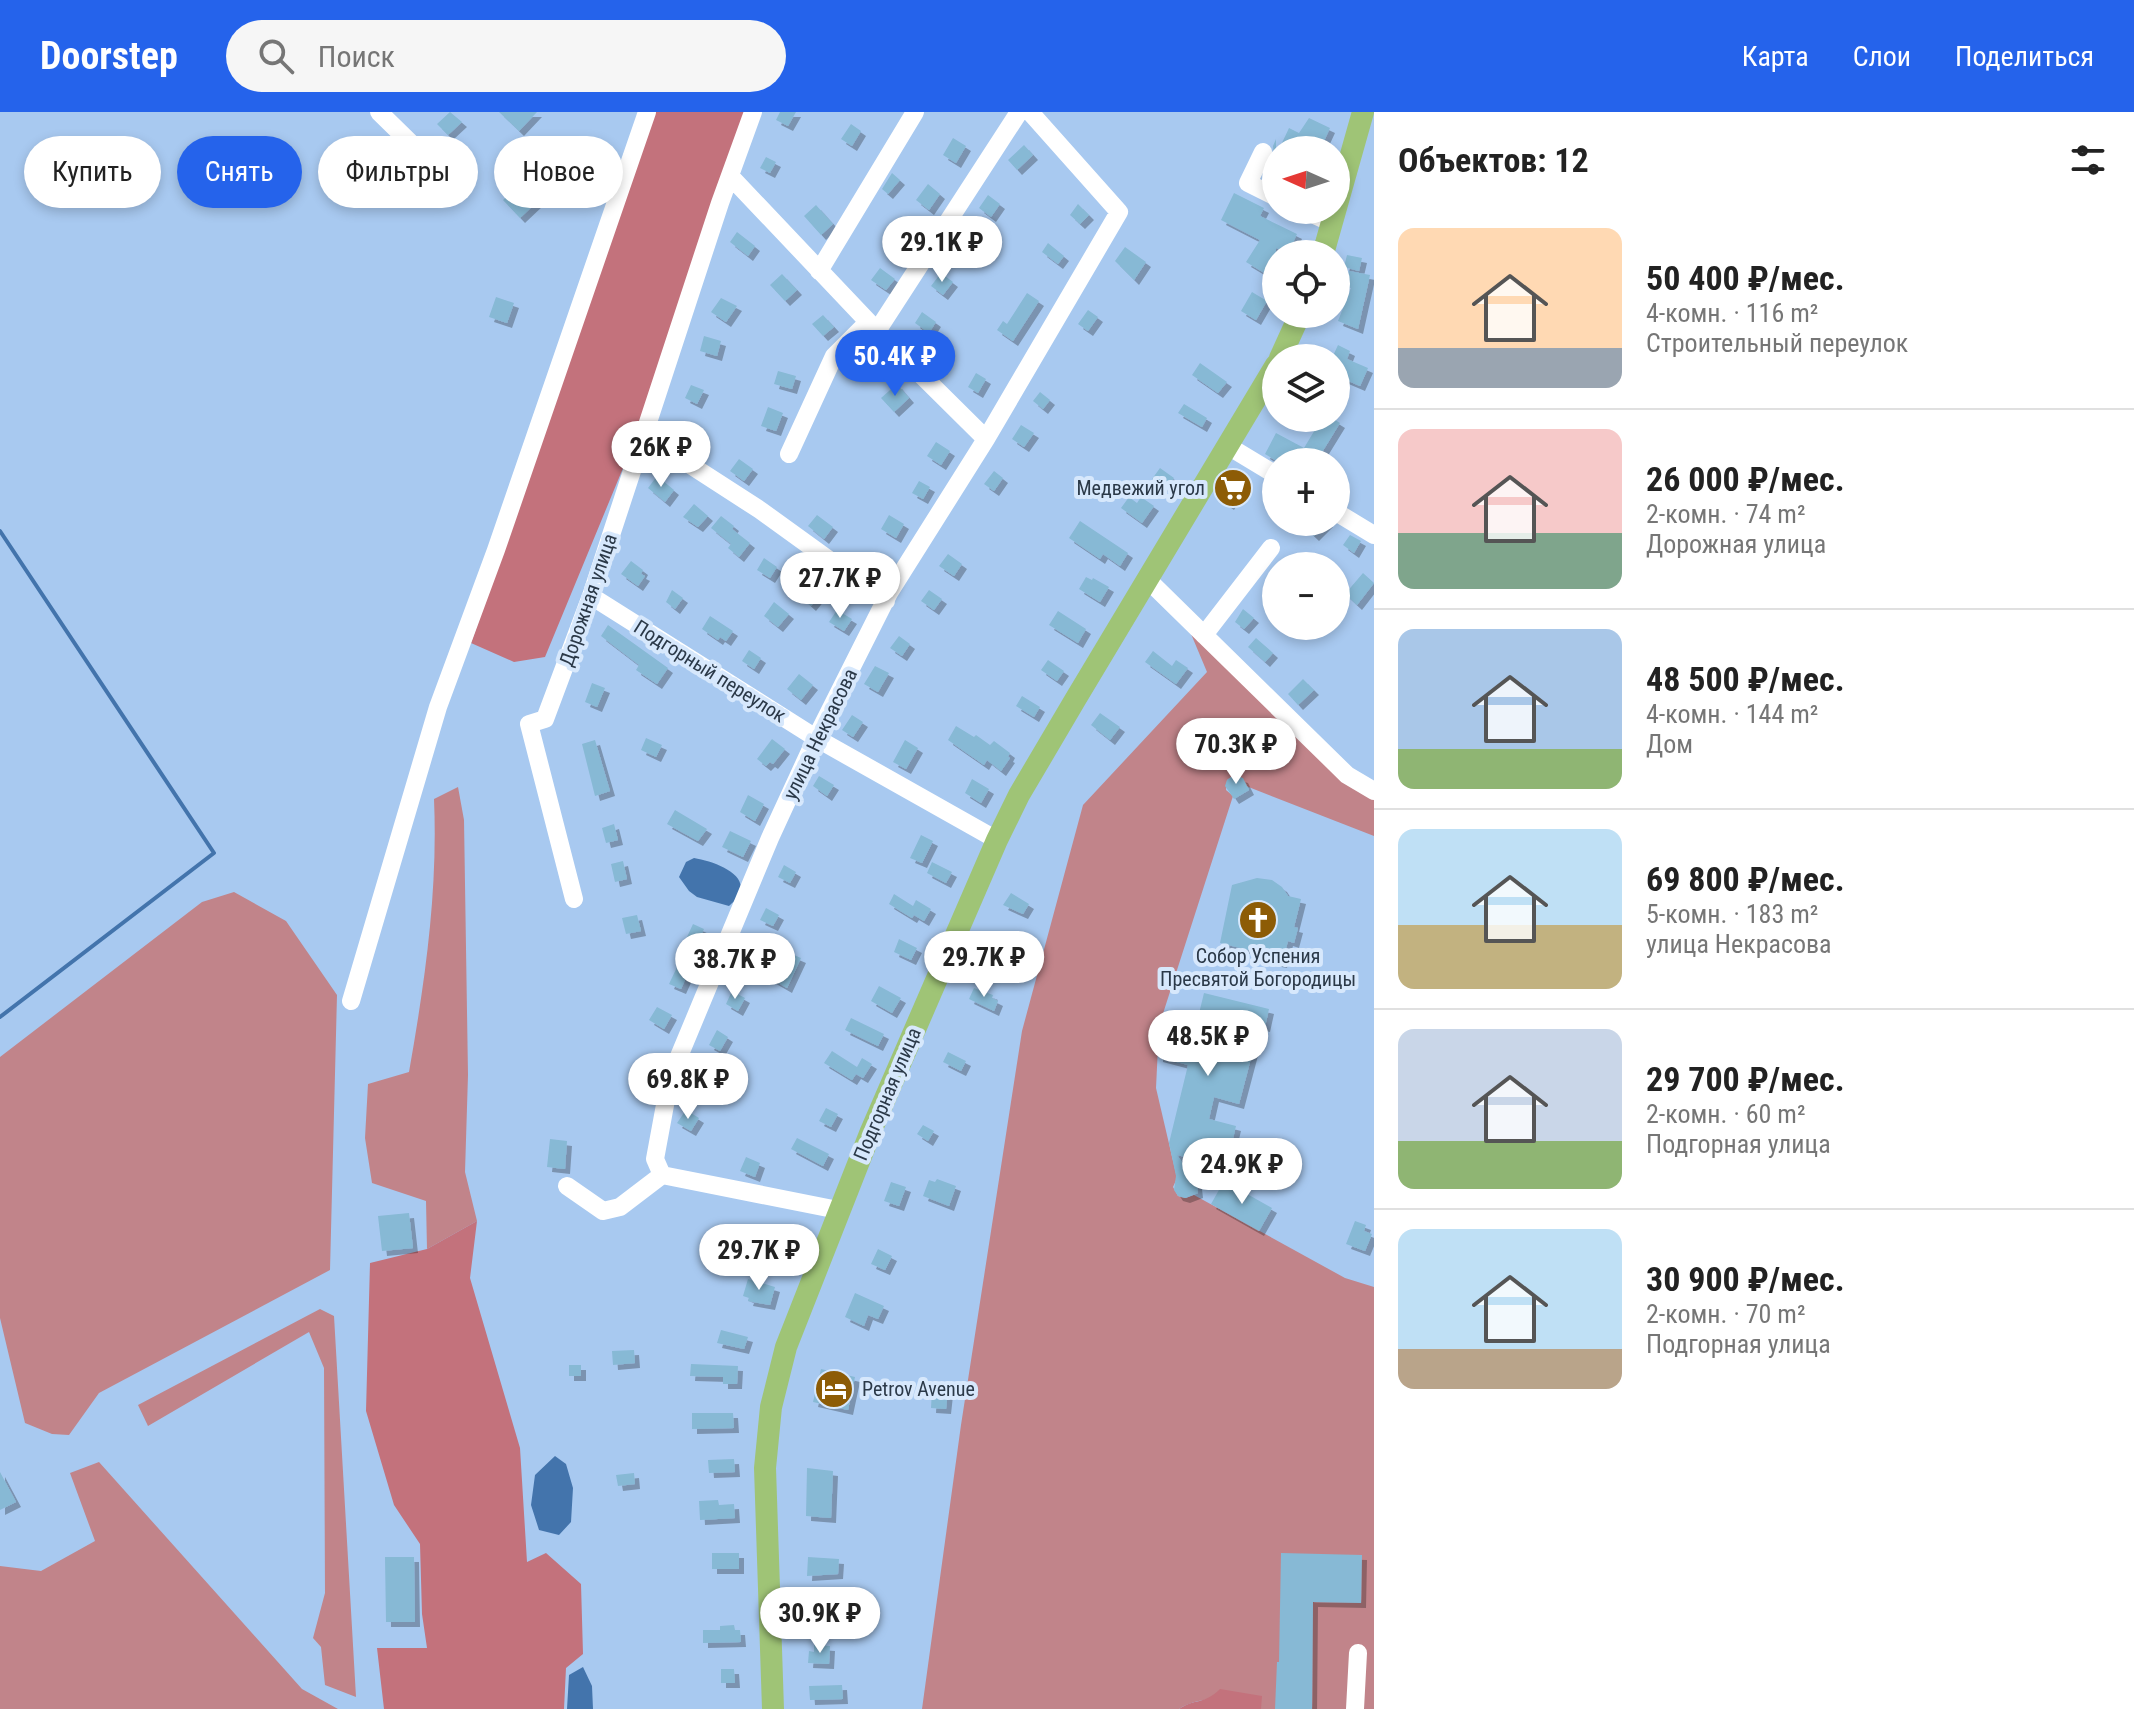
<!DOCTYPE html>
<html lang="ru">
<meta charset="utf-8">
<style>
body{margin:0;font-family:"Roboto Condensed",sans-serif;background:#f6f6f6;color:#222;height:100vh;display:flex;flex-direction:column;font-size:30px;white-space:nowrap}
*{box-sizing:border-box;margin:0}
p{font-size:26px;color:#767676}
.icon{flex:none;width:44px;height:44px;fill:none;stroke:currentColor;stroke-width:2;stroke-linecap:round;stroke-linejoin:round}
.map{position:relative;flex:1;overflow:hidden}
.panel{display:flex;flex-direction:column;background:#fff;width:760px}
.panel>*{flex:none}
.guide{position:absolute;left:24px;top:24px;width:760px;height:72px;display:flex;gap:16px}
.needle{width:52px;rotate:273deg}
.tools{position:absolute;left:1262px;top:24px;display:grid;gap:16px}
.tools a{display:grid;place-items:center;width:88px;height:88px;border-radius:50%;background:#fff;box-shadow:0 4px 12px #0003;font-size:40px}
.price{position:absolute;translate:-50% -68px;padding:0 18px;border-radius:28px;background:#fff;color:#222;font-size:26px;line-height:52px;filter:drop-shadow(0 2px 4px #0008)}
.price::after{content:'';position:absolute;left:50%;top:48px;width:24px;height:18px;margin-left:-12px;background:inherit;clip-path:polygon(0 0,100% 0,50% 100%)}
.price.current{background:#2563eb;color:#fff}
ul{padding:0;list-style:none}
li{display:flex;align-items:center;gap:24px;height:200px;padding:0 24px}
li+li{border-top:2px solid #e0e0e0}
li span{display:grid;place-items:center;flex:none;width:224px;height:160px;border-radius:16px;color:#555}
li>.icon{margin-inline-start:auto}
span .icon{width:96px;height:96px;fill:#fffc;stroke-width:1}
li b{font-size:34px}
h2{display:flex;justify-content:space-between;align-items:center;height:96px;padding:0 24px;font-size:34px}
.chip{padding:0 28px;border-radius:36px;background:#fff;box-shadow:0 4px 12px #0003;font-size:28px;line-height:72px}
.chip.current{background:#2563eb;color:#fff}
header{display:flex;align-items:center;gap:48px;box-sizing:border-box;height:112px;padding:0 40px;background:#2563eb;color:#fff}
header strong{font-size:38px}
nav{display:flex;gap:44px;margin-inline-start:auto;font-size:28px}
.search{width:560px;height:72px;background:#f6f6f6;display:flex;align-items:center;gap:20px;box-sizing:border-box;padding:0 28px;border-radius:44px;color:#767676;font-size:30px}
main{display:flex;flex:1;min-height:0}
.map>svg:first-child{display:block}
.green{fill:#c1848a}
.forest{fill:#c3727c}
.water{fill:#4374ac}
.lines{fill:none;stroke-linecap:round;stroke-linejoin:round}
.stream{stroke:#4374ac;stroke-width:4}
.building{fill:#87b9d5;filter:url(#shadow)}
.minor{stroke:#fff;stroke-width:18}
.major{stroke:#9fc476;stroke-width:22}
.labels{text-anchor:middle;dominant-baseline:central;stroke-width:8;stroke-linejoin:round;paint-order:stroke}
.poi-label{font-size:20px;fill:#2b3948;stroke:#d7e8fc;text-anchor:end}
.street-label{font-size:20px;fill:#2b3948;stroke:#d7e8fc}
</style>
<header>
<strong>Doorstep</strong>
<div class="search"><svg class="icon" aria-label="search" viewBox="0 0 24 24"><circle cx="10" cy="10" r="6"/><path d="M15 15l6 6"/></svg>Поиск</div>
<nav><a>Карта</a><a>Слои</a><a>Поделиться</a></nav>
</header>
<main>
<div class="map">
<svg width="1374" height="1597" viewBox="0 0 1374 1597">
<defs>
<filter id="shadow"><feDropShadow dx="5" dy="5" stdDeviation="0" flood-color="#0004"/></filter>
</defs>
<rect width="100%" height="100%" fill="#a8c9f0"/>
<path class="green" d="M1186 510 1374 676V724L1246 674 1240 664 1234 663 1227 668 1226 678 1233 684 1159 914 1156 976 1177 1066 1173 1075 1178 1084 1186 1086 1194 1083 1345 1166 1374 1175V1597H1261V1584C1237 1586 1200 1583 1179 1597H922L961 1313 1022 919 1083 693 1207 560Z
M458 675 464 708 468 963 465 1060 477 1109 427 1137 426 1089 372 1071 365 1026 368 972 409 960C425 869 438 780 434 687Z
M234 780 286 809 337 883 330 1158 99 1281 69 1323 52 1322 25 1311 0 1206V945L202 790Z
M320 1197 334 1204 356 1585 325 1573 321 1535 313 1526 325 1481 324 1256 309 1220 148 1314 138 1293Z
M99 1350 302 1577 338 1597H0V1454L41 1459 95 1429 70 1361Z"/>
<path class="forest" d="M655 0H746L640 315 545 545 514 550 471 531Z
M477 1109 470 1166 520 1336 527 1450 546 1441 581 1472 583 1542 566 1556 564 1597H384L377 1536H427L422 1502 420 1432 394 1393 366 1299 370 1151 427 1137Z
M1220 1577 1262 1584 1261 1597H1179C1195 1586 1204 1593 1220 1577Z"/>
<path class="water" d="M694 746C718 750 762 767 729 794L697 785 689 779 679 765 686 750Z
M555 1344 566 1352 573 1376 571 1410 559 1423 539 1418 531 1393 535 1363Z
M583 1555 592 1574 593 1597H567L569 1563Z"/>
<g class="lines">
<path class="stream" d="M0 419 214 741 0 905"/>
</g>
<path class="building" d="M450 0 462 10 448 23 437 12Z
M499 0H537L519 19Z
M780 0H796L788 14 776 8Z
M1309 6 1330 16 1324 29 1338 38H1291L1281 33 1289 16 1299 21Z
M851 12 861 19 852 34 841 27Z
M953 26 966 34 956 51 943 43Z
M1276 27V72L1264 66 1274 44 1273 34Z
M1024 33 1033 43 1017 58 1008 48Z
M766 45 776 50 770 61 760 56Z
M892 61 900 68 888 82 882 77Z
M521 71 538 89 520 106 503 88Z
M928 72 940 82 929 98 916 88Z
M1234 81 1264 96 1260 104 1297 122 1288 141 1276 136V168L1246 150 1260 128 1221 108Z
M988 83 1000 92 991 105 979 96Z
M1078 92 1089 103 1080 112 1070 103Z
M816 93 833 112 821 123 804 104Z
M905 110 918 118 909 132 896 123Z
M966 116 981 125 974 137 959 129Z
M737 120 755 134 748 144 730 130Z
M1048 131 1064 144 1058 152 1042 140Z
M1125 135 1146 150 1134 168 1115 149Z
M1347 143 1362 146 1359 159 1344 155Z
M880 156 895 167 886 178 871 168Z
M1349 159 1370 163 1358 217 1338 209 1351 176 1345 175Z
M941 161 953 170 943 183 931 174Z
M782 162 797 178 785 189 770 173Z
M1252 180 1267 189 1256 208 1241 199Z
M1027 181 1039 189 1013 229 997 218 1003 209 1007 212Z
M496 185 514 191 507 211 489 205Z
M721 186 737 194 726 210 711 200Z
M1088 198 1098 205 1088 219 1078 212Z
M922 200 936 210 929 221 915 211Z
M823 203 834 215 823 224 812 212Z
M704 224 721 229 717 244 700 239Z
M1338 233 1350 239 1347 247 1368 256 1360 274 1339 265 1336 272V246H1332Z
M859 242 871 254 861 263 849 252Z
M1200 251 1227 270 1218 281 1192 263Z
M778 259 796 264 792 277 774 272Z
M976 261 986 267 978 281 968 275Z
M897 272 909 286 894 300 881 286Z
M691 273 704 278 697 292 685 286Z
M1040 280 1050 288 1043 297 1033 289Z
M1184 292 1207 306 1202 315 1178 301Z
M768 295 783 301 776 319 761 314Z
M1322 306H1332L1340 311 1316 350H1278L1265 342 1276 321 1304 336Z
M1021 313 1034 321 1024 335 1012 327Z
M936 330 950 339 941 353 927 344Z
M739 347 753 357 744 369 730 359Z
M1160 356 1174 366 1166 377 1152 367Z
M994 359 1003 366 994 379 984 372Z
M1236 360 1246 366 1229 393 1219 386Z
M657 364 674 378 665 390 648 376Z
M919 369 930 375 923 387 912 381Z
M1129 385 1137 391 1141 385 1154 394 1142 411 1121 396Z
M694 392 708 404 698 415 683 405Z
M817 403 833 415 824 427 808 414Z
M889 403 904 412 896 426 881 417Z
M721 404 734 414 732 417 750 431 739 445 728 436 731 432 711 416Z
M1080 409 1128 441 1120 454 1103 442 1100 447 1069 426Z
M1299 410H1328L1314 424Z
M1350 423 1361 429 1354 441 1343 433Z
M866 442 885 458 878 469 859 455Z
M948 442 962 452 954 464 939 454Z
M764 446 777 455 770 466 757 458Z
M631 449 643 458 641 462 645 464 638 474 621 462Z
M1363 461 1374 471 1357 493 1345 482Z
M1086 465 1092 468 1093 466 1109 475 1100 490 1079 477Z
M808 473 820 483 811 494 800 484Z
M672 478 683 486 675 497 666 490Z
M929 478 942 487 934 498 921 489Z
M774 490 789 502 778 515 764 504Z
M1243 497 1254 506 1244 517 1235 510Z
M837 498 852 507 844 519 829 510Z
M1058 499 1086 517 1078 531 1049 513Z
M710 504 733 519 726 529 720 525 718 528 702 517Z
M608 513 668 556 657 572 636 558 639 553 601 524Z
M899 524 910 532 902 544 890 536Z
M1256 526 1273 541 1265 550 1248 535Z
M749 538 761 546 754 557 742 549Z
M1153 539 1172 554 1176 548 1188 556 1176 572 1145 550Z
M1048 548 1064 559 1057 569 1041 558Z
M875 554 889 561 878 580 864 572Z
M799 562 813 573 801 588 787 577Z
M1303 567 1314 578 1298 593 1288 582Z
M592 571 605 576 597 595 585 590Z
M1022 584 1040 595 1034 605 1016 594Z
M1100 601 1120 615 1110 628 1091 613Z
M852 603 863 610 853 625 842 618Z
M956 614 974 625 976 623 990 633 994 629 1010 641 1008 645 1010 646 1001 659 987 648 984 653 948 628Z
M646 626 662 633 656 645 641 638Z
M772 627 785 637 773 652 770 650 766 654 757 647Z
M595 628 610 679 595 684 582 632Z
M905 628 918 636 906 657 893 650Z
M1234 663 1243 666 1249 678 1234 687 1225 674 1227 668Z
M819 664 834 673 827 684 813 674Z
M972 667 989 677 981 691 965 681Z
M748 683 764 692 755 709 740 700Z
M675 698 707 717 698 729 667 712Z
M614 712 618 728 606 731 602 716Z
M730 719 751 729 743 745 722 735Z
M921 723 933 729 922 751 910 746Z
M623 749 627 767 615 770 611 752Z
M932 750 952 760 946 771 927 761Z
M784 753 796 760 790 771 778 765Z
M1257 766 1272 768 1282 775 1288 784 1301 787 1294 815 1298 816 1294 831 1288 829 1282 851 1271 849 1273 844 1220 831 1232 773Z
M1011 781 1029 792 1023 802 1003 793Z
M894 782 913 794 916 788 931 797 924 809 914 803 912 806 889 792Z
M766 796 779 803 773 814 760 808Z
M637 803 641 819 626 822 622 806Z
M693 812 704 817 698 830 687 825Z
M899 827 917 836 911 848 894 840Z
M780 837 801 846 787 876 766 864Z
M678 853 689 859 681 877 669 872Z
M879 874 901 886 892 901 871 889Z
M974 876 993 883 992 886 998 889 994 899 969 887Z
M732 879 745 886 738 899 726 892Z
M1204 881 1269 897 1265 915 1250 911 1245 933 1254 935 1239 992 1214 985 1209 1007 1236 1014 1229 1043 1200 1036 1197 1048 1177 1043 1197 1072 1198 1081 1185 1086 1178 1084 1174 1078 1176 1064 1169 1031 1188 953 1158 945 1159 913 1194 922Z
M657 895 672 903 664 917 649 908Z
M851 906 884 922 878 934 845 918Z
M717 918 728 925 720 939 709 933Z
M832 939 857 955 862 946 872 952 863 966 856 962 852 968 824 951Z
M948 940 966 949 961 959 943 950Z
M699 959 712 965 704 981 691 976Z
M826 996 838 1002 831 1015 819 1009Z
M686 998 699 1006 691 1019 677 1011Z
M923 1013 934 1019 928 1029 917 1022Z
M797 1026 829 1042 823 1054 791 1037Z
M550 1027 567 1029 565 1057 547 1055Z
M746 1045 760 1051 755 1065 740 1059Z
M937 1067 956 1074 949 1094 923 1084 929 1068 935 1070Z
M1224 1069 1272 1096 1259 1119 1211 1092Z
M891 1070 906 1075 899 1094 884 1089Z
M409 1101 413 1136 382 1139 378 1104Z
M1355 1109 1366 1113 1364 1119 1372 1122 1365 1139 1346 1132Z
M768 1113 785 1119 780 1135 762 1129Z
M878 1137 892 1144 885 1158 871 1152Z
M748 1167 775 1175 770 1193 748 1189 749 1186 743 1184Z
M855 1181 884 1194 878 1207 868 1203 864 1214 845 1205Z
M721 1218 748 1225 744 1237 717 1231Z
M634 1238 635 1251 613 1253 612 1239Z
M691 1252 738 1254 737 1272H723V1265L690 1264Z
M569 1253H581V1264H569Z
M821 1257 855 1265 848 1298 813 1290Z
M932 1278 948 1279 946 1297 931 1296Z
M692 1301H733L734 1316 692 1317Z
M734 1347 735 1360 709 1361 708 1348Z
M807 1356 833 1359 831 1406 806 1404Z
M0 1360 16 1390 0 1398Z
M634 1361 635 1372 618 1374 616 1363Z
M718 1388 719 1393 734 1392 735 1406 700 1408 699 1389Z
M712 1441H739V1457H712Z
M1281 1441 1362 1443 1361 1491 1313 1490 1312 1597H1275L1277 1550H1279Z
M385 1445H414L415 1510H386Z
M808 1445 839 1447 838 1462 807 1464Z
M806 1489 829 1491 828 1507 814 1506V1502L805 1501Z
M734 1513 735 1518H740L741 1530 703 1531V1518H720V1514Z
M814 1533 830 1534 829 1552 808 1551 809 1539 814 1540Z
M721 1557H734L735 1571H721Z
M842 1573 843 1587 810 1588 809 1574Z"/>
<g class="lines">
<path class="minor" d="M379 0 428 48
M1263 40 1248 71 1276 85
M731 65 877 219 986 327
M1304 98 1332 111
M819 159 915 0
M877 219 1019 0
M644 323 760 398 886 489
M1228 334 1276 363
M789 342 834 244 868 210
M1336 400 1374 423
M1147 467 1347 663 1374 679
M591 484 816 626 997 728
M1204 523 1271 436
M574 787 529 612 545 607 591 484 720 91 753 0
M351 889 438 595 496 438 647 0
M567 1074 603 1099 620 1095 662 1063
M838 1098 662 1063 655 1047 670 966 770 726 816 626 889 481 986 327 1119 100 1030 0
M1355 1597 1358 1541"/>
<path class="major" d="M1323 142 1363 0
M1280 246 1300 202
M773 1597 765 1356 771 1295 786 1235 871 1019 997 728 1019 683 1075 588 1276 253"/>
</g>
<defs>
<symbol id="supermarket-disc" viewBox="-11 -11 22 22"><circle r="9.5" fill="#8d5c06" stroke="#d7e8fc"/><path d="M-6-5.5h2.5l.6 2H6L4.5 2H-2.5L-4.4-4H-6ZM-1.5 3.2a1.3 1.3 0 1 0 .1 0ZM3 3.2a1.3 1.3 0 1 0 .1 0Z" fill="#fff"/></symbol>
<symbol id="church-disc" viewBox="-11 -11 22 22"><circle r="9.5" fill="#8d5c06" stroke="#d7e8fc"/><path d="M-1.2-6h2.4v3.5h3.3v2.4h-3.3V6h-2.4V-.1h-3.3v-2.4h3.3Z" fill="#fff"/></symbol>
<symbol id="hotel-disc" viewBox="-11 -11 22 22"><circle r="9.5" fill="#8d5c06" stroke="#d7e8fc"/><path d="M-6-4.5h1.5V1H6V5H4.5V3h-9V5H-6ZM-4 0a1.8 1.8 0 1 1 3.6 0ZM.5 0V-2.5h3Q6-2.5 6 0Z" fill="#fff"/></symbol>
</defs>
<g fill-rule="evenodd">
<use href="#supermarket-disc" x="1211" y="354" width="44" height="44"/>
<use href="#church-disc" x="1236" y="786" width="44" height="44"/>
<use href="#hotel-disc" x="812" y="1255" width="44" height="44"/>
</g>
<g class="labels">
<g class="poi-label">
<text x="1205" y="376">Медвежий угол</text>
<text x="1258" y="844" text-anchor="middle">Собор Успения<tspan x="1258" dy="23">Пресвятой Богородицы</tspan></text>
<text x="862" y="1277" text-anchor="start">Petrov Avenue</text>
</g>
<g class="street-label">
<text transform="translate(588 488) rotate(-71)">Дорожная улица</text>
<text transform="translate(710 559) rotate(32)">Подгорный переулок</text>
<text transform="translate(820 622) rotate(-64)">улица Некрасова</text>
<text transform="translate(887 982) rotate(-67)">Подгорная улица</text>
</g>
</g>
</svg>
<div class="tools">
<a><svg class="needle" viewBox="-14 -14 28 28"><path d="M0-13l5 13h-10z" fill="#e53935"/><path d="M0 13l5-13h-10z" fill="#767676"/></svg></a>
<a><svg class="icon" aria-label="locate" viewBox="0 0 24 24"><circle cx="12" cy="12" r="6"/><path d="M12 2v4M12 18v4M2 12h4M18 12h4"/></svg></a>
<a><svg class="icon" aria-label="layers" viewBox="0 0 24 24"><path d="M12 4l9 5-9 5-9-5zM3 14l9 5 9-5"/></svg></a>
<a>+</a>
<a>−</a>
</div>
<b class="price" style="left:942px;top:172px">29.1K ₽</b>
<b class="price current" style="left:895px;top:286px">50.4K ₽</b>
<b class="price" style="left:661px;top:377px">26K ₽</b>
<b class="price" style="left:840px;top:508px">27.7K ₽</b>
<b class="price" style="left:1236px;top:674px">70.3K ₽</b>
<b class="price" style="left:984px;top:887px">29.7K ₽</b>
<b class="price" style="left:735px;top:889px">38.7K ₽</b>
<b class="price" style="left:1208px;top:966px">48.5K ₽</b>
<b class="price" style="left:688px;top:1009px">69.8K ₽</b>
<b class="price" style="left:1242px;top:1094px">24.9K ₽</b>
<b class="price" style="left:759px;top:1180px">29.7K ₽</b>
<b class="price" style="left:820px;top:1543px">30.9K ₽</b>
<div class="guide">
<a class="chip">Купить</a>
<a class="chip current">Снять</a>
<a class="chip">Фильтры</a>
<a class="chip">Новое</a>
</div>
</div>
<section class="panel">
<h2>Объектов: 12<svg class="icon" aria-label="filters" viewBox="0 0 24 24"><path d="M4 7h16M4 17h16"/><circle cx="9" cy="7" r="2"/><circle cx="15" cy="17" r="2"/></svg></h2>
<ul>
<li><span style="background:linear-gradient(#ffd9b3 75%,#9aa5b1 0)"><svg class="icon" aria-label="home" viewBox="0 0 24 24"><path d="M3 11l9-7 9 7M6 9v11h12V9"/></svg></span><div><b>50 400 ₽/мес.</b><p>4-комн. · 116 m²</p><p>Строительный переулок</p></div></li>
<li><span style="background:linear-gradient(#f6c9c9 65%,#7fa58c 0)"><svg class="icon" aria-label="home" viewBox="0 0 24 24"><path d="M3 11l9-7 9 7M6 9v11h12V9"/></svg></span><div><b>26 000 ₽/мес.</b><p>2-комн. · 74 m²</p><p>Дорожная улица</p></div></li>
<li><span style="background:linear-gradient(#a9c7e8 75%,#8fb573 0)"><svg class="icon" aria-label="home" viewBox="0 0 24 24"><path d="M3 11l9-7 9 7M6 9v11h12V9"/></svg></span><div><b>48 500 ₽/мес.</b><p>4-комн. · 144 m²</p><p>Дом</p></div></li>
<li><span style="background:linear-gradient(#bfe0f5 60%,#c2b280 0)"><svg class="icon" aria-label="home" viewBox="0 0 24 24"><path d="M3 11l9-7 9 7M6 9v11h12V9"/></svg></span><div><b>69 800 ₽/мес.</b><p>5-комн. · 183 m²</p><p>улица Некрасова</p></div></li>
<li><span style="background:linear-gradient(#c9d6e8 70%,#8fb573 0)"><svg class="icon" aria-label="home" viewBox="0 0 24 24"><path d="M3 11l9-7 9 7M6 9v11h12V9"/></svg></span><div><b>29 700 ₽/мес.</b><p>2-комн. · 60 m²</p><p>Подгорная улица</p></div></li>
<li><span style="background:linear-gradient(#bfe0f5 75%,#b9a48a 0)"><svg class="icon" aria-label="home" viewBox="0 0 24 24"><path d="M3 11l9-7 9 7M6 9v11h12V9"/></svg></span><div><b>30 900 ₽/мес.</b><p>2-комн. · 70 m²</p><p>Подгорная улица</p></div></li>
</ul>
</section>
</main>
